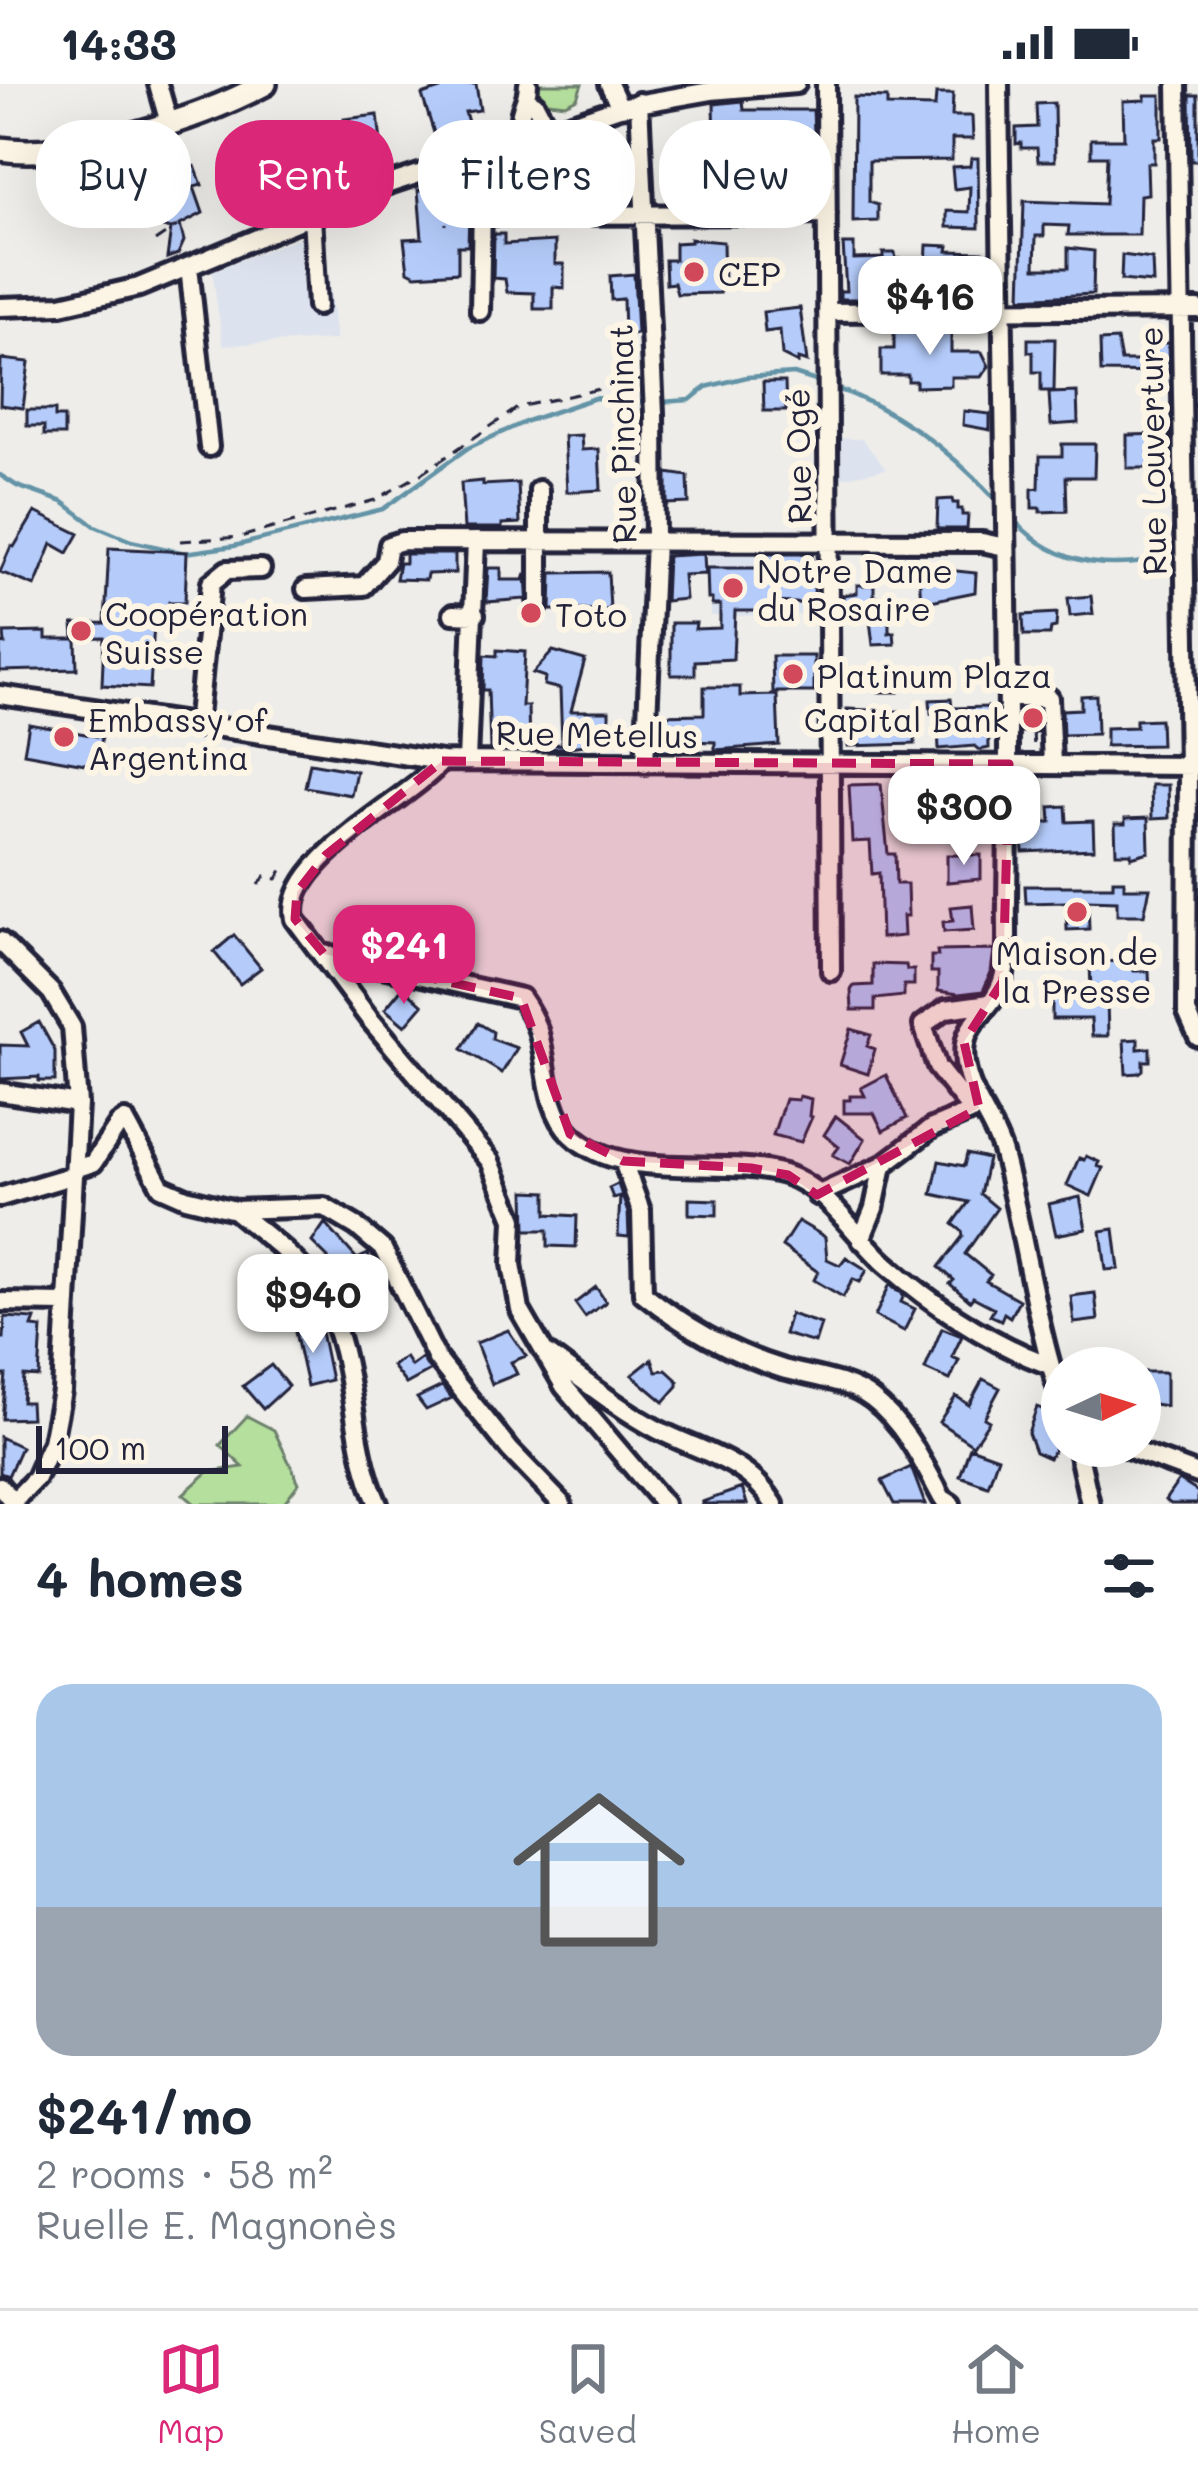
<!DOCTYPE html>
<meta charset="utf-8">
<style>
body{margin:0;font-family:Mali,sans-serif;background:#f2f2f3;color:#1f2937;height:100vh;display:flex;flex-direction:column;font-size:45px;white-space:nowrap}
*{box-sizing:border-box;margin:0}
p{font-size:39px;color:#747a83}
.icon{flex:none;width:66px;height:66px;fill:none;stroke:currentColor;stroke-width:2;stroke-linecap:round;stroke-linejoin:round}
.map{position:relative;height:1420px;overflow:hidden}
.side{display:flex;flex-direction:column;background:#fff;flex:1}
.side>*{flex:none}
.hud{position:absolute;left:36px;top:36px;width:1128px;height:108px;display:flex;gap:24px}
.needle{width:78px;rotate:86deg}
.fabs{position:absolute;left:1041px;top:1263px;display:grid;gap:24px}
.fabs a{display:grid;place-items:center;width:120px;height:120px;border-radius:50%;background:#fff;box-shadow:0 12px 48px #0002;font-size:60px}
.scale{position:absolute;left:36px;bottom:30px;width:192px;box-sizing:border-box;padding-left:12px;border:6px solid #22223b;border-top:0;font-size:33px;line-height:42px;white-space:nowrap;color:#22223b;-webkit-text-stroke:9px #fcf5e5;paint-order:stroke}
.price{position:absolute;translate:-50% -102px;padding:0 27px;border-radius:24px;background:#fff;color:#222;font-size:39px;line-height:78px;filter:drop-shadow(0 3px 6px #0008)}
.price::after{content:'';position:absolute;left:50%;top:72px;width:36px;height:27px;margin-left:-18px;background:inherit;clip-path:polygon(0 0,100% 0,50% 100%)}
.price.on{background:#db2777;color:#fff}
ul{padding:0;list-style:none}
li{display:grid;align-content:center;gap:24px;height:636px;padding:0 36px}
li span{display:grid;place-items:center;height:372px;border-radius:36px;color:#555}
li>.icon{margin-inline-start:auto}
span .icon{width:216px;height:216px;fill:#fffc;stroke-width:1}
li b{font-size:51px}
h2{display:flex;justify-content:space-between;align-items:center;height:144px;padding:0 36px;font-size:51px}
.pill{padding:0 42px;border-radius:48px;background:#fff;box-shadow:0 12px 48px #0002;font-size:42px;line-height:108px}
.pill.on{background:#db2777;color:#fff}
.status{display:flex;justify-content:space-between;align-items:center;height:84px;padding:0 60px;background:#fff;direction:ltr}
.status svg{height:33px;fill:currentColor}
.menu{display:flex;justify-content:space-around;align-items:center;height:168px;border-top:3px solid #e0e1e3;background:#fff;font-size:33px;color:#747a83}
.menu a{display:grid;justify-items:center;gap:6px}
.menu .on{color:#db2777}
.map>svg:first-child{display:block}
.built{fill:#dde3ee}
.green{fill:#b5df9d;stroke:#6c806c;stroke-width:3}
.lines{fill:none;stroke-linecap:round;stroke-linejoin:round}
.stream{stroke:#6493a6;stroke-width:4.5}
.building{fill:#b5ccfb;stroke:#22223b;stroke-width:3}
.minor-casing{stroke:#22223b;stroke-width:26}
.major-casing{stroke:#22223b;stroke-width:30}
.path{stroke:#22223b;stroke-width:3;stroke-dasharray:12 9;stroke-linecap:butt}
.minor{stroke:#fcf5e5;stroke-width:16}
.major{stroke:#fcf5e5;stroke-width:21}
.marked{fill:#c2185b;fill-opacity:0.2;stroke:#c2185b;stroke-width:9;stroke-dasharray:24 15;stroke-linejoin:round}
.poi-dot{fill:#d1495b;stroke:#fcf5e5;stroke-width:4.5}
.labels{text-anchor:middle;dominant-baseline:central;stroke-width:12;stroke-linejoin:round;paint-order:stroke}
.poi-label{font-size:33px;fill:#22223b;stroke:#fcf5e5;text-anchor:start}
.street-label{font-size:33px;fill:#22223b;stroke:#fcf5e5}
</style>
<div class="status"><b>14:33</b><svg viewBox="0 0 49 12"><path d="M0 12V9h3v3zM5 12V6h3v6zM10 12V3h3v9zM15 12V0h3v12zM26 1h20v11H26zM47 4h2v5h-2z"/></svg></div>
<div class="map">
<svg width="1198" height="1420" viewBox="0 0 1198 1420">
<rect width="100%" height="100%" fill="#eeede9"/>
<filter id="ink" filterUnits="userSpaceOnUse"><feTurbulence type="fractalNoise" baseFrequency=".00833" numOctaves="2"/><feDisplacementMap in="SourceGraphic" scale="24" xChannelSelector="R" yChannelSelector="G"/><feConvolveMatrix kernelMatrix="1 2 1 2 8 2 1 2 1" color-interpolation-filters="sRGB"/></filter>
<g filter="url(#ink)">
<path class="built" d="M323 144 336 256 223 261 212 187Z
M827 354 862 355 886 385 827 397Z
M811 464 814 531 711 532 708 467Z"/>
<path class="green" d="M539 0H582L577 14 565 20 548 18 539 7Z
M247 1332 274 1346 299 1399 283 1420H195L183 1410 208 1388 243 1383 220 1361Z"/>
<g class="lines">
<path class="stream" d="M832 303C896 324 953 369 998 418
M661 318 690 316 706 303 747 293 794 290 822 299
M0 391 17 402 63 418 95 442 131 457 185 469 234 462 383 425 468 364 527 337 595 314 649 319
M1014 436C1060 486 1117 487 1180 471"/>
</g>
<path class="building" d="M455 0H476L480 26 465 28 470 45 464 47 467 60 440 68 422 11Z
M936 10H953L952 32H972L973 55H952V76L869 77V118L878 121V137L853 138 854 13 887 14V22L935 23Z
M1145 11H1161V54H1154V79H1147L1148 110 1140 111 1139 151H1068L1069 142 1044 141V152H1036L1035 184H1068V164L1094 167 1093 210 1021 214 1024 117 1105 120 1107 72H1091V55H1124L1123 17 1145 16Z
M1190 11H1198V77H1191Z
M743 17 744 26H813L814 49H799V89H814V105L797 106V117H761V98H731L730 58H715L714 20Z
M1054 19 1055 77H1038L1037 64H1021V59L1016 60V44L1037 43 1036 20Z
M378 31 384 87 350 94 344 35Z
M625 53 629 84 596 92 597 97 552 107 547 84 559 81 557 74 576 69 578 77 602 72 599 59Z
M688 53H711V97H729L728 118H687Z
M281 74 292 117 244 130 233 87Z
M971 74H978L979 144 947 143V127L969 128 970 103 954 105 952 83 970 82Z
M195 82 202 101 194 103 203 129 180 141 184 157 178 170 167 174 171 145 159 142 152 116 168 110 163 96Z
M470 92 468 162H458V188L416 191 408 187 404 155 422 154 418 106 433 105 435 121H454L453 95Z
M494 150H504V160L555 157V180H564V204L553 203V225H534V209L507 208 505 195 493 194Z
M690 155 723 158 724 202H719L720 209 677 210 674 199 666 200 665 176H675V159L690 158Z
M843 160H854V175L883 174V169H895L896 175H904L905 203 872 205V215H840V207H846Z
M927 161 949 162 948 167 983 168 982 205 925 207Z
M1122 171 1152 175 1153 199 1121 196Z
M634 190 637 250H624L623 215 611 216 610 192Z
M800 224 807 278 798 275V279L782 271 780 246 765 248 763 228Z
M915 244H951V268H982L989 282 981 293H951V302L916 303V297H908V291H881V265H894V247Z
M1028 255H1055L1054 307H1041V288H1033V268H1028Z
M1117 256 1121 277H1147L1146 259H1168L1169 289 1101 288 1100 257Z
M1 275 29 278 23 324 0 321Z
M763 298H785L786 327H764Z
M1077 308 1078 339 1051 341 1049 309Z
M27 326H55V333H64V351H44V342H27Z
M964 327 990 330V346L963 341Z
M1169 350 1168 384H1127V351Z
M581 351 582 366 599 365 601 406 567 408 564 352Z
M1062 360H1095L1094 393H1066L1067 427 1040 428V424H1032V405L1039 404 1040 372H1062Z
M667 389 688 392 689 419 667 420Z
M483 397V401L518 399 520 439 502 440V444H464L461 399Z
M952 415 953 419H958V425H962V431H968L967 445H937L938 416Z
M35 428 79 450 68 469 52 460 35 502 0 488 11 462 14 463Z
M109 464 187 468 185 518H169L168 539H154L150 604 102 601 104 553 74 554 73 540 105 539Z
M405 470H455V489L427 490 426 496 396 495 399 479H405Z
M704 470 705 490 683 491 685 515 665 517 667 472Z
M759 470H812L815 520 774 518 775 534H764V527H735L733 575 695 577V591H671V539H696L695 545 720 544V521H712V515H708L707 484H760Z
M488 484H501V496H524L526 490 528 526 525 515 486 518Z
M947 486 976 489 975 508 921 519 919 488Z
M608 488 610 526H551L552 489Z
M857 501H874V513L898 512 899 526 889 527V549L894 548 895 560 873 561 869 528 843 531V511L857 509Z
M1091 512 1093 530 1070 532 1068 514Z
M1057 529 1056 543 1051 544 1050 551H1024L1023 531Z
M46 548V555H76L77 585 0 587V559L5 560 4 549Z
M497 566 525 568 522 622H528L529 665H490L488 606H483L484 571 497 572Z
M553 567 585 576 571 627H609V656L586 657V661L550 665V661L562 660 560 605 544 601 545 593 533 589Z
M772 572H814V608H773Z
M897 583 898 608H879L878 584Z
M704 603H740V612L777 611 779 661 715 666V658L689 657 676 659V666H658L660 631 704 630Z
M1096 611 1097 650 1063 651 1062 626 1081 625V612Z
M951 615 952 624 988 623 989 664 980 666 975 662 939 665 937 628 931 629 930 616Z
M847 625 915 628V660L848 662Z
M1021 627H1037L1038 648H1021Z
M1160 635 1161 661 1106 662V644L1136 643V636Z
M29 640 102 653 96 682 24 669Z
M310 679 356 687 351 711 305 703Z
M881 700 888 770H895L896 800H907L908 832H903L904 852 881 854 879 789 872 790 870 757 852 758 849 701Z
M936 701V709L968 708 969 729 917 733 915 702Z
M1151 701H1168L1169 734 1152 735Z
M1066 722 1067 738 1093 737 1094 765 1023 768 1022 739 1051 738 1050 723Z
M1148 734 1149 768 1131 773V769H1116L1115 740H1125V735Z
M947 771H981V795L947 798Z
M1113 796H1124V804H1150L1144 831H1117V817L1088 816 1089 845 1067 846 1066 818 1026 819 1025 802H1113Z
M972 821 974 846 944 848 943 838 953 837 951 823Z
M234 851 261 884 240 900 214 868Z
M994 866 991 888 983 907 959 910 938 907V888H931V872H938L937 867Z
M1131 877 1134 887H1149L1150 914 1107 915 1108 952H1092L1091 935H1052V908H1091L1090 878Z
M873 880 906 881 907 886H914V901H904V912L875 915V926H852L851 906 854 902 873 901Z
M403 903 423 921 405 942 385 925Z
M39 938 55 967V997H39V993L0 995V961L28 962 21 948Z
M478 939 493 948 492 955 517 964 502 989 462 965Z
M851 945 871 951 867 962 875 965 868 990 840 981Z
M1138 955V965L1150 964V977H1143V986L1139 989 1126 990 1124 956Z
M886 991 907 1034 883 1047 874 1029H844V1016H850V1012H865L861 1004Z
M799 1012 811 1015 809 1032 812 1033 801 1058 773 1051 785 1015 798 1016Z
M836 1032 865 1055 850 1080 833 1071 839 1063 824 1051Z
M967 1070 988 1075 980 1110 997 1124 965 1170 991 1191 986 1197 1019 1216 1010 1233 1004 1229 1001 1236 990 1231 994 1224 973 1213 970 1217 950 1200 954 1196 939 1183 963 1152 962 1147 953 1140 969 1118 932 1110 939 1077 964 1082Z
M1086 1072 1099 1078 1097 1082 1103 1084 1091 1112 1067 1101 1079 1074 1084 1076Z
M618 1100 628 1129 629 1153 618 1152 620 1112 613 1114 609 1104Z
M525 1107 547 1108V1130L577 1132 576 1163 548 1162V1146H526Z
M1080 1113 1086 1145 1056 1151 1049 1120Z
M689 1115 717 1116V1131L689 1130Z
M798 1137 825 1153 827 1175 840 1181 846 1173 867 1186 860 1198 853 1195 843 1213 814 1196 818 1188 782 1162Z
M325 1139 357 1175 368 1170 373 1186 368 1193 375 1202 361 1212 358 1205 350 1212 323 1180 328 1174 312 1158Z
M1114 1145 1119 1185 1106 1186 1101 1147Z
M890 1200 904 1211 901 1218 915 1225 904 1247 875 1232Z
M596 1203 606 1218 585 1233 575 1219Z
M1095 1209 1098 1236 1074 1239 1071 1212Z
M790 1230 821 1240 815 1259 784 1250Z
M5 1233 35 1235 32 1243 42 1244 39 1293 24 1292 22 1318H30L31 1334 2 1335 6 1291H0V1254H4Z
M320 1243 331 1296 307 1302 295 1248Z
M942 1244 962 1252 952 1273 959 1276 950 1296 925 1285Z
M508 1246 526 1272 511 1278 517 1290 492 1300 476 1259Z
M405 1273 411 1282 422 1274 430 1287 406 1300 392 1282Z
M652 1275 656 1287 666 1286 678 1297V1302L664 1318 632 1291Z
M271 1281 288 1302 263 1325 243 1302Z
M1140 1288H1166V1322L1140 1318Z
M983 1295 1000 1304 984 1334 989 1337 973 1361 939 1338 956 1312 969 1321Z
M442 1302 452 1314 426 1326 417 1314Z
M1037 1323 1053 1330 1057 1361 1049 1374 1035 1368 1028 1349Z
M0 1353 21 1363 8 1392 0 1389Z
M970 1363 998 1373 988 1402 960 1392Z
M911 1383 925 1420H894L882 1397Z
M1179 1396 1198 1408V1420H1171L1165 1416Z
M742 1404 747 1420H702V1418Z"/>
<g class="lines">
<defs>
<path id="minor" d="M158 0 169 39
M609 0 620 23
M826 0 831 887
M999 0C1002 273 1011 546 1007 818 1006 843 1010 877 1001 900 989 932 959 937 965 979 970 1014 994 1038 1003 1070 1025 1152 1035 1238 1062 1318
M1177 0 1188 682 1187 928 1198 953
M527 16 535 20 548 45
M639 18 654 329 655 457 645 680
M525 53C513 25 527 26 528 0
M312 131 317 222
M483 131 827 130
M189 183 209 363
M0 223 61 221 139 203 380 103 620 23 711 7 796 0
M480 227 483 68
M827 228 1198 225
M539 406V521
M306 505 364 502 386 477 389 461 402 457 982 458 1005 463
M453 530 475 531
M0 611 442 677 1198 682
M1009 614H1049L1052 680
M197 643 211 499 227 486 261 485
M442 677C410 716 282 777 295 835L368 933 490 1077 514 1135 512 1180 520 1226 564 1302 664 1420
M467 677 476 457
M0 857 51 908 72 943 78 1020 62 1307 52 1358 36 1394 11 1420
M324 870 521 914C528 924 534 935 538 946 548 979 545 1025 571 1050 623 1101 719 1071 784 1090 827 1103 854 1152 886 1180 933 1221 990 1259 1049 1281
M0 1008 78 1020
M972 1027 937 983 923 941 946 925 990 919
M623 1077 641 1127 643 1209C685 1243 731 1269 783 1285 813 1293 847 1296 872 1315 905 1340 923 1379 942 1414L951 1420
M75 1085 93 1079 119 1040 125 1036 161 1103 186 1114 235 1126 324 1123 356 1142 383 1165 437 1275 510 1366 562 1420
M817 1111 883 1081 932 1044 979 1024
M0 1113 74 1091
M236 1127C266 1152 303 1177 322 1212 358 1276 348 1354 378 1420
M861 1156 874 1124 883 1081
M0 1218 65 1219
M549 1271C583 1296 620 1326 658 1346 701 1368 747 1376 774 1420
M1077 1362 1090 1420
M1122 1362 1198 1390
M0 1402 13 1418"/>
<path id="major" d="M0 65C74 76 199 35 265 0"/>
</defs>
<use href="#minor" class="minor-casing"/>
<use href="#major" class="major-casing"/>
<path class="path" d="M443 97 446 141
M155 157 177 142
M180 457 240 453 375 416 421 390 519 323 640 296
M1033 648 1034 664
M259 801 265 792 277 795 282 786"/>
<use href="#minor" class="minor"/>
<use href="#major" class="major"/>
</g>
</g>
<path class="marked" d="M442 677 1009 680 1003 897 964 958 979 1024 817 1111 788 1091 751 1084 623 1077 570 1050 521 914 324 870 295 835 297 808 326 771Z"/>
<g class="poi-dot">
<circle cx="694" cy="188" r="12"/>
<circle cx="733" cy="504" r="12"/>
<circle cx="531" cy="529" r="12"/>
<circle cx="81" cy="547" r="12"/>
<circle cx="793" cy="590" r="12"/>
<circle cx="1033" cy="634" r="12"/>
<circle cx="64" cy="653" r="12"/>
<circle cx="1077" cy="828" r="12"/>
</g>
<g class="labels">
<g class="poi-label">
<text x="718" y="188">CEP</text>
<text x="757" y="485">Notre Dame<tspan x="757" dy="38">du Rosaire</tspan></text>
<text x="105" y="528">Coopération<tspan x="105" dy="38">Suisse</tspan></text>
<text x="555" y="529">Toto</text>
<text x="817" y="590">Platinum Plaza</text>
<text x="88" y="634">Embassy of<tspan x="88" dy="38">Argentina</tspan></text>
<text x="1009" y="634" text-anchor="end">Capital Bank</text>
<text x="1077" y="867" text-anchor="middle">Maison de<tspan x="1077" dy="38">la Presse</tspan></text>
</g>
<g class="street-label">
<text transform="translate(621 350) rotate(-91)">Rue Pinchinat</text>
<text transform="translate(1151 367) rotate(-91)">Rue Louverture</text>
<text transform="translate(797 372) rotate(-91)">Rue Ogé</text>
<text transform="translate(597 649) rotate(1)">Rue Metellus</text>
</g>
</g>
</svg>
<div class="fabs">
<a><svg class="needle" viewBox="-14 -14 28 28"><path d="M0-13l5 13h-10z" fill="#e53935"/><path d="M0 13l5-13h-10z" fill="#747a83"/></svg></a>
</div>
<div class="scale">100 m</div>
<b class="price" style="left:930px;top:274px">$416</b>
<b class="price" style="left:964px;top:784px">$300</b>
<b class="price on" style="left:404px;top:923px">$241</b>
<b class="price" style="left:313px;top:1272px">$940</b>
<div class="hud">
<a class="pill">Buy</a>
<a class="pill on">Rent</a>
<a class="pill">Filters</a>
<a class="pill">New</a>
</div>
</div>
<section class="side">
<h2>4 homes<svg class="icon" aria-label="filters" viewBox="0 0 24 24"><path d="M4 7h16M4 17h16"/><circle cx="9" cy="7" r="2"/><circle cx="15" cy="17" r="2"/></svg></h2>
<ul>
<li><span style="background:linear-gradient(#a9c7e8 60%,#9aa5b1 0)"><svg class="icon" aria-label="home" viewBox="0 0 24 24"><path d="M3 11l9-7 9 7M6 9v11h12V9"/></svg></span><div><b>$241/mo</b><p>2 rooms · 58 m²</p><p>Ruelle E. Magnonès</p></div></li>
</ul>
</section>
<nav class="menu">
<a class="on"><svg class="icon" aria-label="map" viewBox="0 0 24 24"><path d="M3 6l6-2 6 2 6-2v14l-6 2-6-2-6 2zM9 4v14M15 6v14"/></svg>Map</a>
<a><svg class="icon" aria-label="saved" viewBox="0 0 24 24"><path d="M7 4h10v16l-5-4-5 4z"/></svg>Saved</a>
<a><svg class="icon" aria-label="home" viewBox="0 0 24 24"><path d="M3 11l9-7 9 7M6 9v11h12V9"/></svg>Home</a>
</nav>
